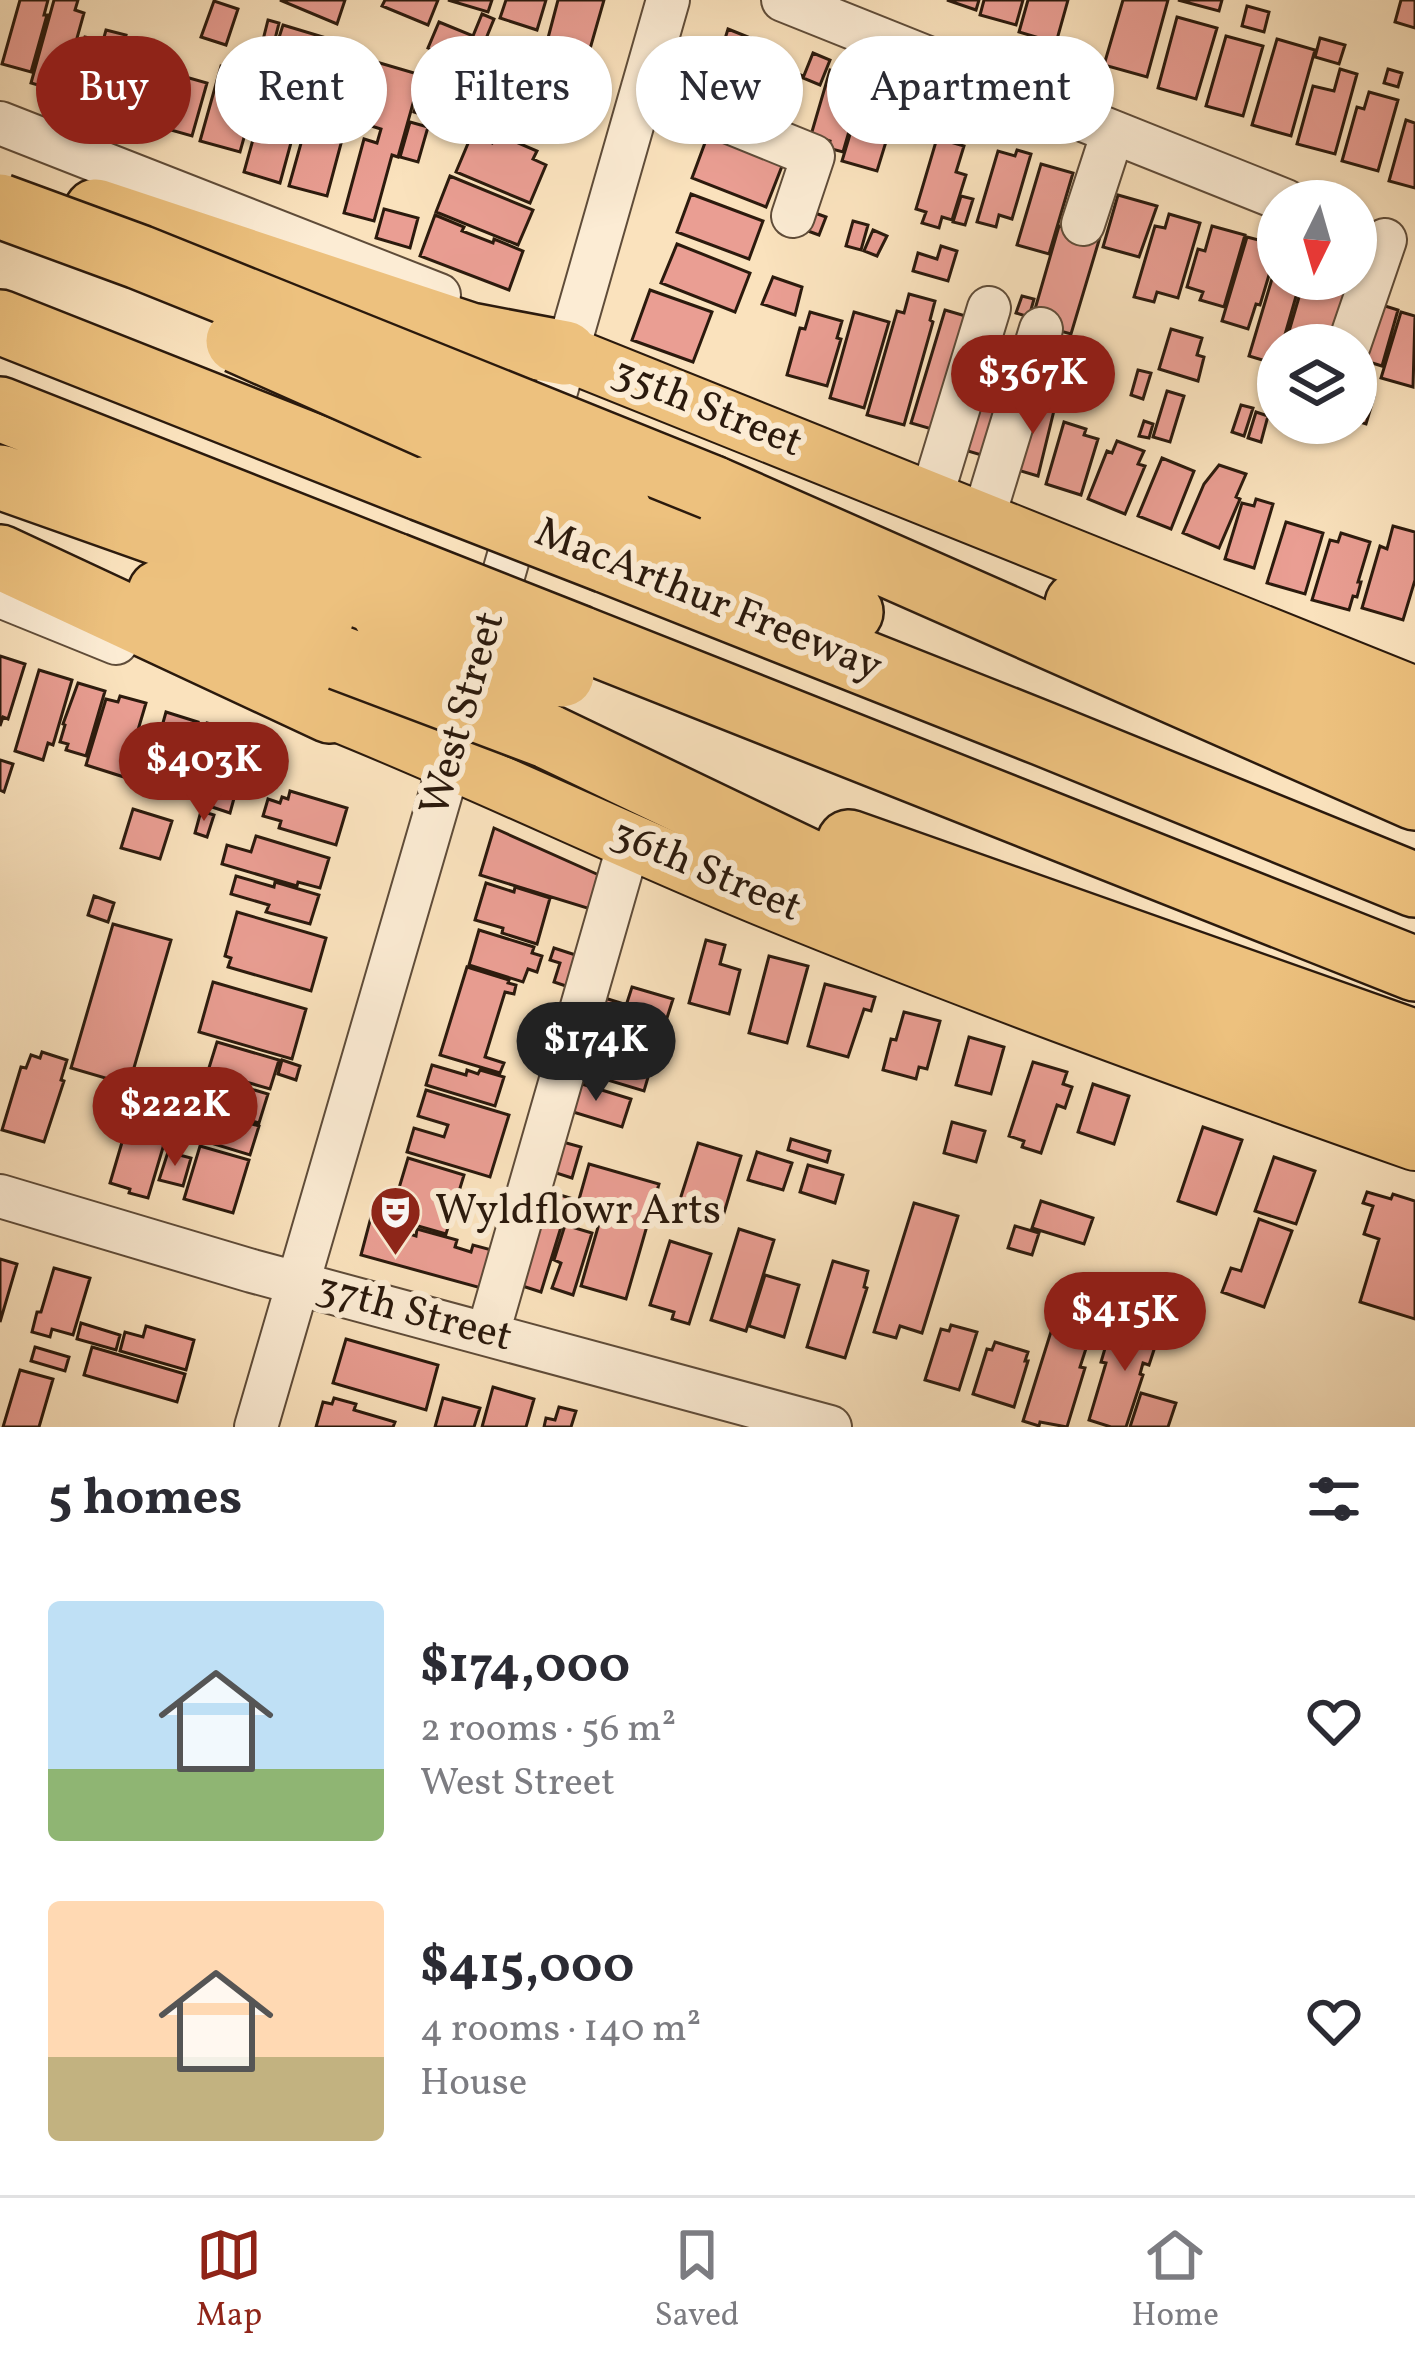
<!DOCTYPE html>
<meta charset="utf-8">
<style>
body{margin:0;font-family:Vollkorn,serif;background:#f7f7f7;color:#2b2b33;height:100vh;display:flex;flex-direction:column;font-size:45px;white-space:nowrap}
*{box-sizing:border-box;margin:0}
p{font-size:39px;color:#7c7c81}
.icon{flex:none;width:66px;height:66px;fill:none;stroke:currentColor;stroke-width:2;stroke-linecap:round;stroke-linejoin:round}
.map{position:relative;height:1427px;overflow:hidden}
.panel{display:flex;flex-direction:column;background:#fff;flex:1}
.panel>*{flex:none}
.banner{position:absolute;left:36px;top:36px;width:1344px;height:108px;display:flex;gap:24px}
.needle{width:78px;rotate:185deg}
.tools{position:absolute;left:1257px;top:180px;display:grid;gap:24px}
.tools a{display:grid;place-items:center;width:120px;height:120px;border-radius:50%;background:#fff;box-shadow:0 3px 9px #0004;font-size:60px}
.price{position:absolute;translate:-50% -102px;padding:0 27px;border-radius:42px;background:#8f2418;color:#fff;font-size:39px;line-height:78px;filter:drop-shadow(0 3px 6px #0008)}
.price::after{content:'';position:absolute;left:50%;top:72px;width:36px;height:27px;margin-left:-18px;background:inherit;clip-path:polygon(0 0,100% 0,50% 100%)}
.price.selected{background:#222;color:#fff}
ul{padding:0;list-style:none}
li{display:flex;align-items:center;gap:36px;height:300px;padding:0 48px}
li span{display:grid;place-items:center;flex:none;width:336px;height:240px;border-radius:12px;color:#555}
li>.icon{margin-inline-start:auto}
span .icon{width:144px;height:144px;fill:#fffc;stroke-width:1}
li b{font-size:51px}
h2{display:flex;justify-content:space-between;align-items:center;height:144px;padding:0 48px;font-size:51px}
.chip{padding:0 42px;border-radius:54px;background:#fff;box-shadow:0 3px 9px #0004;font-size:42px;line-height:108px}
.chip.selected{background:#8f2418;color:#fff}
.tabs{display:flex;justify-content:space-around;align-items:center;height:168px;border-top:3px solid #e1e1e2;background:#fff;font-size:33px;color:#7c7c81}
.tabs a{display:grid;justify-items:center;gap:6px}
.tabs .selected{color:#8f2418}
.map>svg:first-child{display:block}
.building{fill:#ea9e93;stroke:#2b1a0d;stroke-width:3}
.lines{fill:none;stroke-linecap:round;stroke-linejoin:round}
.minor-casing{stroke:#5f4c39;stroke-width:46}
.major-casing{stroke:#2b1a0d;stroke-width:58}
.highway-casing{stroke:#2b1a0d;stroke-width:68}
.minor{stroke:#fcecd4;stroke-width:42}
.major{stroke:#edc17e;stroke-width:54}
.highway{stroke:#edc17e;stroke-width:63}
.highway-bridge-casing{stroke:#2b1a0d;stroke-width:68;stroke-linecap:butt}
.highway-bridge{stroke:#edc17e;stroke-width:63}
.labels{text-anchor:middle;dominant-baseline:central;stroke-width:12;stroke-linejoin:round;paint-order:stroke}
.street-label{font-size:42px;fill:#2b1a0d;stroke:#fcecd4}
.poi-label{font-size:42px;fill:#2b1a0d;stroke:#fcecd4;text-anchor:start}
</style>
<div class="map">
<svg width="1415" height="1427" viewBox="0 0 1415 1427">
<rect width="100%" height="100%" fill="#fae2bd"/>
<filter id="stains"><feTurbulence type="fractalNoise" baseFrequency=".00167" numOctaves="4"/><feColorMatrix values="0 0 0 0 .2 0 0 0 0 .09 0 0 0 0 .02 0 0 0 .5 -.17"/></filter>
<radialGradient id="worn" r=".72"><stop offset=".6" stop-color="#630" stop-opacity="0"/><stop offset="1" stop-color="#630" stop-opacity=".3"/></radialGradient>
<path class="building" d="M20 0H48L44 15H47L31 72 2 64Z
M54 0H78L75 10 84 13 62 92 31 83Z
M280 0H345L337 24Z
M385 0H438L428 25 382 6Z
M448 0H492L488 12Z
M506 0H546L537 30 500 18Z
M558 0H604L590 49 548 38Z
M947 0H979L976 10Z
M984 0H1023L1016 25 980 15Z
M1028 0H1068L1056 43 1019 32Z
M1123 0H1168L1147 77 1104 65Z
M1178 0H1222L1219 11Z
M1401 0H1415V28L1395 22Z
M214 1 238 9 226 45 201 37Z
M1247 6 1269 12 1264 32 1242 26Z
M482 14 494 19 485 41 473 36Z
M1177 17 1217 28 1196 99 1158 88Z
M268 20 279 23 274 43 263 40Z
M439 22 471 35 460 61 428 48Z
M283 25 323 37 315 63 275 50Z
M728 29 781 50 772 78 764 75 759 89 767 92 758 117 707 97Z
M106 30 126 35 108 102 70 91 75 73 71 71 76 52 80 54 85 37 103 41Z
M1226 36 1263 46 1243 116 1206 106Z
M1320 38 1345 45 1339 64 1315 57Z
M1277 39 1315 50 1291 136 1252 125Z
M139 40 165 47 163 57 168 58 151 119 110 107 127 47 136 50Z
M813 53 830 60 820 85 803 78Z
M485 56 569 90 556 121 544 116 540 126 502 111 504 106 461 88 465 78 460 75 467 58 482 64Z
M373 61 421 75 398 157 392 155 374 221 344 213 364 139 377 143 381 129 355 121Z
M221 66 261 77 240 152 200 141Z
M781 66 801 75 787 118 766 109Z
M1340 69 1357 74 1335 154 1297 144 1313 86 1334 91Z
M1388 69 1402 73 1398 87 1384 83Z
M830 70 864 80 843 152 828 148 830 141 811 135Z
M168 72 207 83 192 136 153 125Z
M422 87 447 93 440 120 414 112Z
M1369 92 1398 100 1378 171 1342 161 1357 107 1364 109Z
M265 96 301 106 280 183 244 172Z
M860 101 874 106 872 113 893 119 877 171 842 161Z
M310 111 347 121 327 196 289 186Z
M1406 120 1415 123V188L1389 181Z
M410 122 428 127 418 162 400 157Z
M709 132 784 161 766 207 692 178Z
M495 133 537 151 533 159 546 165 530 203 456 172 472 134 492 143Z
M937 138 964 146 956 172 966 175 952 220 942 217 939 228 922 223 926 212 916 209Z
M1017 150 1031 154 1012 219 999 215 996 227 977 222 998 151 1015 156Z
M1041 164 1073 173 1049 254 1017 245Z
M450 176 533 210 518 245 436 212Z
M691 194 763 221 749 259 677 232Z
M1118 195 1157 206 1139 257 1103 247Z
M961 196 973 199 965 225 953 222Z
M384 209 418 218 410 248 376 238Z
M804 209 826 217 819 235 797 227Z
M1169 214 1200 223 1178 298 1157 292 1154 302 1134 297 1155 226 1165 228Z
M435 215 464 227 462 231 493 243 494 239 523 251 509 290 420 256Z
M853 221 868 225 861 250 846 246Z
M1059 226 1100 237 1071 334 1031 323Z
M1212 226 1245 235 1224 307 1200 300 1203 292 1187 287 1198 249 1205 251Z
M873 230 887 236 877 256 864 251Z
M1247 237 1278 245 1260 305 1256 304 1248 329 1222 321Z
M677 244 750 273 735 312 661 283Z
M941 246 957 251 948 281 913 271 918 253 937 259Z
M1277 262 1278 279H1301L1282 345H1278L1276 364 1249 356Z
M773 277 802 287 795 315 762 304Z
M1304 280 1352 294 1337 345H1285Z
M650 290 712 312 693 362 632 340Z
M909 294 935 301 930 320 933 322 904 425 867 415 897 311 904 313Z
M1022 296 1034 299 1029 317 1016 313Z
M1369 301 1398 310 1382 366 1356 358Z
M945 310 969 317 935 430 911 423Z
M810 312 842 321 837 338 841 339 827 386 787 375 800 328 805 329Z
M854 312 889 322 864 408 830 398Z
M1401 312 1415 316 1413 387 1381 378Z
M1171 329 1202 338 1197 355 1204 357 1198 381 1159 369Z
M1138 370 1151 373 1143 399 1131 395Z
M970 388 1006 400 988 457 951 446Z
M1042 391 1058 394 1038 476 1001 465Z
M1167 391 1184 396 1170 442 1153 437Z
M1356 392 1374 397 1366 424 1356 421Z
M1241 405 1253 408 1244 436 1232 432Z
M1256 412 1268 416 1261 442 1248 438Z
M1144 421 1153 424 1149 438 1139 436Z
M1064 422 1086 429 1084 435 1098 439 1081 495 1046 484Z
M1117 441 1144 451 1138 464 1145 466 1125 514 1088 499 1107 451 1112 453Z
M1162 458 1194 471 1171 529 1138 516Z
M1219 465 1246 474 1236 497 1240 499 1219 548 1183 533 1204 484Z
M1256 499 1273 504 1254 568 1225 559 1242 503 1254 506Z
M1286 522 1323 533 1305 594 1267 583Z
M1393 526 1415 532V580L1403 620 1362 608 1380 546 1387 549Z
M1341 533 1370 542 1358 582H1361L1357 597 1353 596 1349 610 1312 600 1330 540 1338 542Z
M0 656 25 664 8 719 3 717 0 726Z
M39 670 72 680 53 745 48 743 43 760 15 751Z
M78 683 105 691 86 756 66 750 68 744 60 742 65 725 63 724Z
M120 696 146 703 124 777 86 765 106 699 118 702Z
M166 712 198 722 176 795 137 783 154 727 161 730Z
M207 723 238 732 220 790 190 781Z
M0 760 13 764 4 792 0 790Z
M223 787 236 791 230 813 212 807 216 796 221 797Z
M290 791 347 808 336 845 279 828 281 821 263 816 268 799 280 803 282 797 288 799Z
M133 809 172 821 160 859 121 848Z
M201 811 214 815 207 837 195 833Z
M494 828 610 880 600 912 480 875Z
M256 836 329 858 320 888 298 882 297 886 222 864 227 845 251 852Z
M236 876 274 887 275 882 319 895 310 924 266 912 269 905 231 894Z
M486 883 514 892 515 887 550 898 537 944 502 933 503 928 475 920Z
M94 896 114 903 108 922 88 915Z
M237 912 326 938 311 991 228 967 231 958 225 956Z
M113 924 171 940 129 1085 71 1068Z
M479 930 534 947 532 953 542 956 537 972 528 969 523 982 469 965Z
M706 940 725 945 720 964 740 970 729 1014 689 1003Z
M554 948 588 959 578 990 554 982 560 963 550 960Z
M769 956 808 966 787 1043 749 1033Z
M467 967 509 980 508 983 516 985 514 994 505 992 485 1057 504 1063 500 1073 440 1055Z
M213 982 306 1009 292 1059 199 1032Z
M825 984 875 997 871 1011 864 1009 848 1057 808 1046Z
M632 987 673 999 666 1021 661 1020 644 1073 649 1074 644 1091 601 1078 608 1056 615 1058 628 1016 623 1015Z
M595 995 624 1004 620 1015 626 1017 613 1058 608 1056 598 1089 569 1080Z
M904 1012 940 1021 927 1069 919 1067 916 1079 883 1070 891 1039 896 1040Z
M969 1037 1004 1047 991 1094 956 1085Z
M217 1042 279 1060 270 1089 208 1071Z
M42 1052 67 1060 61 1080 64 1081 44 1142 2 1130 21 1067 26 1068 31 1055 40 1058Z
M282 1060 300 1066 296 1080 278 1074Z
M1033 1062 1067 1072 1063 1084 1072 1087 1065 1108 1057 1105 1041 1153 1022 1147 1024 1141 1009 1136Z
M432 1065 466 1075 467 1070 478 1074 480 1070 504 1077 495 1106 426 1085Z
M210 1077 268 1094 259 1123 201 1106Z
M569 1080 631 1099 622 1127 560 1108Z
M1093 1084 1129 1096 1114 1144 1078 1132Z
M426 1090 509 1115 490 1177 407 1152 414 1128 444 1137 448 1125 418 1116Z
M200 1109 259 1126 250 1155 178 1133 183 1118 197 1122Z
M128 1122 167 1134 148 1198 129 1193 130 1189 110 1183Z
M952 1122 985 1131 976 1162 944 1153Z
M1203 1127 1242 1140 1216 1214 1178 1201Z
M552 1139 581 1147 572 1178 553 1172Z
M791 1139 830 1151 827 1162 788 1150Z
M698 1143 741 1156 721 1223 677 1209Z
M200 1146 249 1160 233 1213 184 1199Z
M168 1152 191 1158 183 1186 159 1180Z
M757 1152 792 1163 783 1190 748 1180Z
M1274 1157 1315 1171 1296 1224 1255 1211Z
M408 1158 464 1175 446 1234 390 1218Z
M589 1164 659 1184 626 1299 581 1286 603 1210 578 1203Z
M808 1165 843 1175 835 1203 800 1192Z
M537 1188 570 1198 541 1292 513 1283Z
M1367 1192 1391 1199 1393 1194 1415 1201V1319L1360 1302 1379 1239 1364 1234 1373 1206 1363 1203Z
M1041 1201 1093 1218 1084 1244 1032 1228Z
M914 1203 958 1216 922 1333 900 1326 896 1338 874 1332Z
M371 1217 402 1226 400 1231 416 1236 417 1229 457 1240 455 1247 471 1252 473 1245 503 1253 492 1291 361 1255Z
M1259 1219 1292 1231 1264 1307 1222 1292 1231 1268 1241 1271Z
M565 1225 592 1233 573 1295 552 1288 561 1263 554 1260Z
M1015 1226 1039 1233 1032 1255 1008 1248Z
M739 1229 774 1240 746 1331 711 1320Z
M670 1241 711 1254 689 1324 672 1319 674 1312 650 1305Z
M0 1259 17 1264 0 1322Z
M833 1261 868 1271 864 1287 867 1288 845 1358 807 1347Z
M54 1268 90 1278 73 1335 52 1329 50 1337 32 1332 37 1312H41Z
M765 1275 799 1285 784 1337 749 1326Z
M1149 1308 1166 1313 1149 1365 1143 1363 1140 1374 1143 1375 1126 1427H1111L1089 1420 1106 1363 1101 1362 1106 1345 1114 1347 1116 1342 1136 1348Z
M1054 1322 1091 1333 1080 1367 1085 1368 1067 1427 1040 1422 1039 1426 1023 1421Z
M81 1323 120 1335 116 1350 77 1339Z
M951 1325 977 1332 959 1390 925 1380 941 1329 949 1331Z
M146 1326 194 1340 186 1370 120 1351 125 1332 143 1337Z
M346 1339 438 1365 426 1410 333 1383Z
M995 1342 1028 1352 1025 1361H1028L1014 1407 973 1394 987 1349 992 1350Z
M35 1347 69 1357 65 1371 31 1361Z
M92 1347 185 1374 177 1402 84 1375Z
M20 1370 53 1379 39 1427H3Z
M493 1387 534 1399 526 1427H482Z
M1141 1393 1176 1403 1168 1427H1130Z
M334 1398 356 1404 354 1410 395 1422 393 1427H316L323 1402 332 1404Z
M443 1398 480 1408 474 1427H435Z
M559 1407 576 1411 571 1427H544L546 1418 555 1420Z"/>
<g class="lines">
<defs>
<path id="minor" d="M783 0 1286 201
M643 87 813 156 793 216
M0 123 439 295
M1083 224 1113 132
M1349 345 1385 240
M931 498 989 308
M983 519 1041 329
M0 596 116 643
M489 625 668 0
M0 1196 252 1271 830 1427
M488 1333 630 840
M256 1427 459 731"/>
<path id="major" d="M565 353 1415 694
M330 711C480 771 624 842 774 903 985 989 1200 1067 1415 1143"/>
<path id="highway" d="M96 211 470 335 565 353
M0 322 422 489
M0 409 395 565
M0 477 384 613
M713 488 1415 798
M620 511 851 612
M0 557 330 711
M607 561 1044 734 1415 885
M160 592 340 658
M1077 604 1415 739
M580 638 1415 969
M547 736 921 915 1153 998 1415 1099
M849 842 1415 1042"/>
</defs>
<use href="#minor" class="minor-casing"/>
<use href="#major" class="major-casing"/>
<use href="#highway" class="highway-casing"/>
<use href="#minor" class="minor"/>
<use href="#major" class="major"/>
<use href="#highway" class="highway"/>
<defs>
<path id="highway-bridge" d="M0 206 139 257 713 488
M238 341 620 511
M422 489 607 561
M395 565 580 638
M384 613 562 675
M340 658 547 736"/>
</defs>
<use href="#highway-bridge" class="highway-bridge-casing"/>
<use href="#highway-bridge" class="highway-bridge"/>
</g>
<defs>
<symbol id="theatre-pin" viewBox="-11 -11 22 30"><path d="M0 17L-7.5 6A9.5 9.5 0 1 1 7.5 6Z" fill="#8f2418" stroke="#fcecd4"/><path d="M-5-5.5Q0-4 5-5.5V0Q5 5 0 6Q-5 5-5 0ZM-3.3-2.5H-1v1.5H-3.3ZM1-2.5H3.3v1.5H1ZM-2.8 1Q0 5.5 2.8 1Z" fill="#fff"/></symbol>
</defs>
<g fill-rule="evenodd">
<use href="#theatre-pin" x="366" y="1182" width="59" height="81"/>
</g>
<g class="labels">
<g class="street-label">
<text transform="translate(707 409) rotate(22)">35th Street</text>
<text transform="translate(708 601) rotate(22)">MacArthur Freeway</text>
<text transform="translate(464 714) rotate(-74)">West Street</text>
<text transform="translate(706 872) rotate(23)">36th Street</text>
<text transform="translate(414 1314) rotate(15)">37th Street</text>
</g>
<g class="poi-label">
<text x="435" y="1212">Wyldflowr Arts</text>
</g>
</g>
<rect width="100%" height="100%" filter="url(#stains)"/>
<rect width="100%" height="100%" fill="url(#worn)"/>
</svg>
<div class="tools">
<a><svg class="needle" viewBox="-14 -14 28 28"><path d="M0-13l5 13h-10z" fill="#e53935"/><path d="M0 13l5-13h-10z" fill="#7c7c81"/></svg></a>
<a><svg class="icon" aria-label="layers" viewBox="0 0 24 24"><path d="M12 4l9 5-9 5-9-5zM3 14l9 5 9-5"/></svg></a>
</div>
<b class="price" style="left:1033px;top:437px">$367K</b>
<b class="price" style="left:204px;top:824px">$403K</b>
<b class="price selected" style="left:596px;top:1104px">$174K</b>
<b class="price" style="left:175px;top:1169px">$222K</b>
<b class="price" style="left:1125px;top:1374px">$415K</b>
<div class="banner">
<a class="chip selected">Buy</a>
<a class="chip">Rent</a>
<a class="chip">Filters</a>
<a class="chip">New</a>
<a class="chip">Apartment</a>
</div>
</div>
<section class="panel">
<h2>5 homes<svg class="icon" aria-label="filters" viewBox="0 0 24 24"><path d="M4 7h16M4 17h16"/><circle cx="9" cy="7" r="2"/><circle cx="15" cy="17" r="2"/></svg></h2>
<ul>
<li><span style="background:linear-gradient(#bfe0f5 70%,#8fb573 0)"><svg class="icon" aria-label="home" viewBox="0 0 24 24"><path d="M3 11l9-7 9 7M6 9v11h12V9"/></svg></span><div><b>$174,000</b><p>2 rooms · 56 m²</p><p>West Street</p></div><svg class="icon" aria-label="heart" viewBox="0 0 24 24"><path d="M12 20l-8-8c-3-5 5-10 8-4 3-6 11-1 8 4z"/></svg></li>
<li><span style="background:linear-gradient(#ffd9b3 65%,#c2b280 0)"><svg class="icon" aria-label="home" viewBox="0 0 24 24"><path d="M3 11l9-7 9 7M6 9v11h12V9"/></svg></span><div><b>$415,000</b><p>4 rooms · 140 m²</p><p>House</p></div><svg class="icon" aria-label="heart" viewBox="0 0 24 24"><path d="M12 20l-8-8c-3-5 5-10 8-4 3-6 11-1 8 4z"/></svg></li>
</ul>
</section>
<nav class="tabs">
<a class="selected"><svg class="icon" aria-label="map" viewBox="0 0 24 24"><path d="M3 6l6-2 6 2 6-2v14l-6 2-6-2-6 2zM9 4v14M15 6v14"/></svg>Map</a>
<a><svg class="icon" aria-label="saved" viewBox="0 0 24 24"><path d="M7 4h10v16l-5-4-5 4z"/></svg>Saved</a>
<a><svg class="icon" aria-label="home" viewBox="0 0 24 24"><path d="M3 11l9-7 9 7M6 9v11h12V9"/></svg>Home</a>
</nav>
